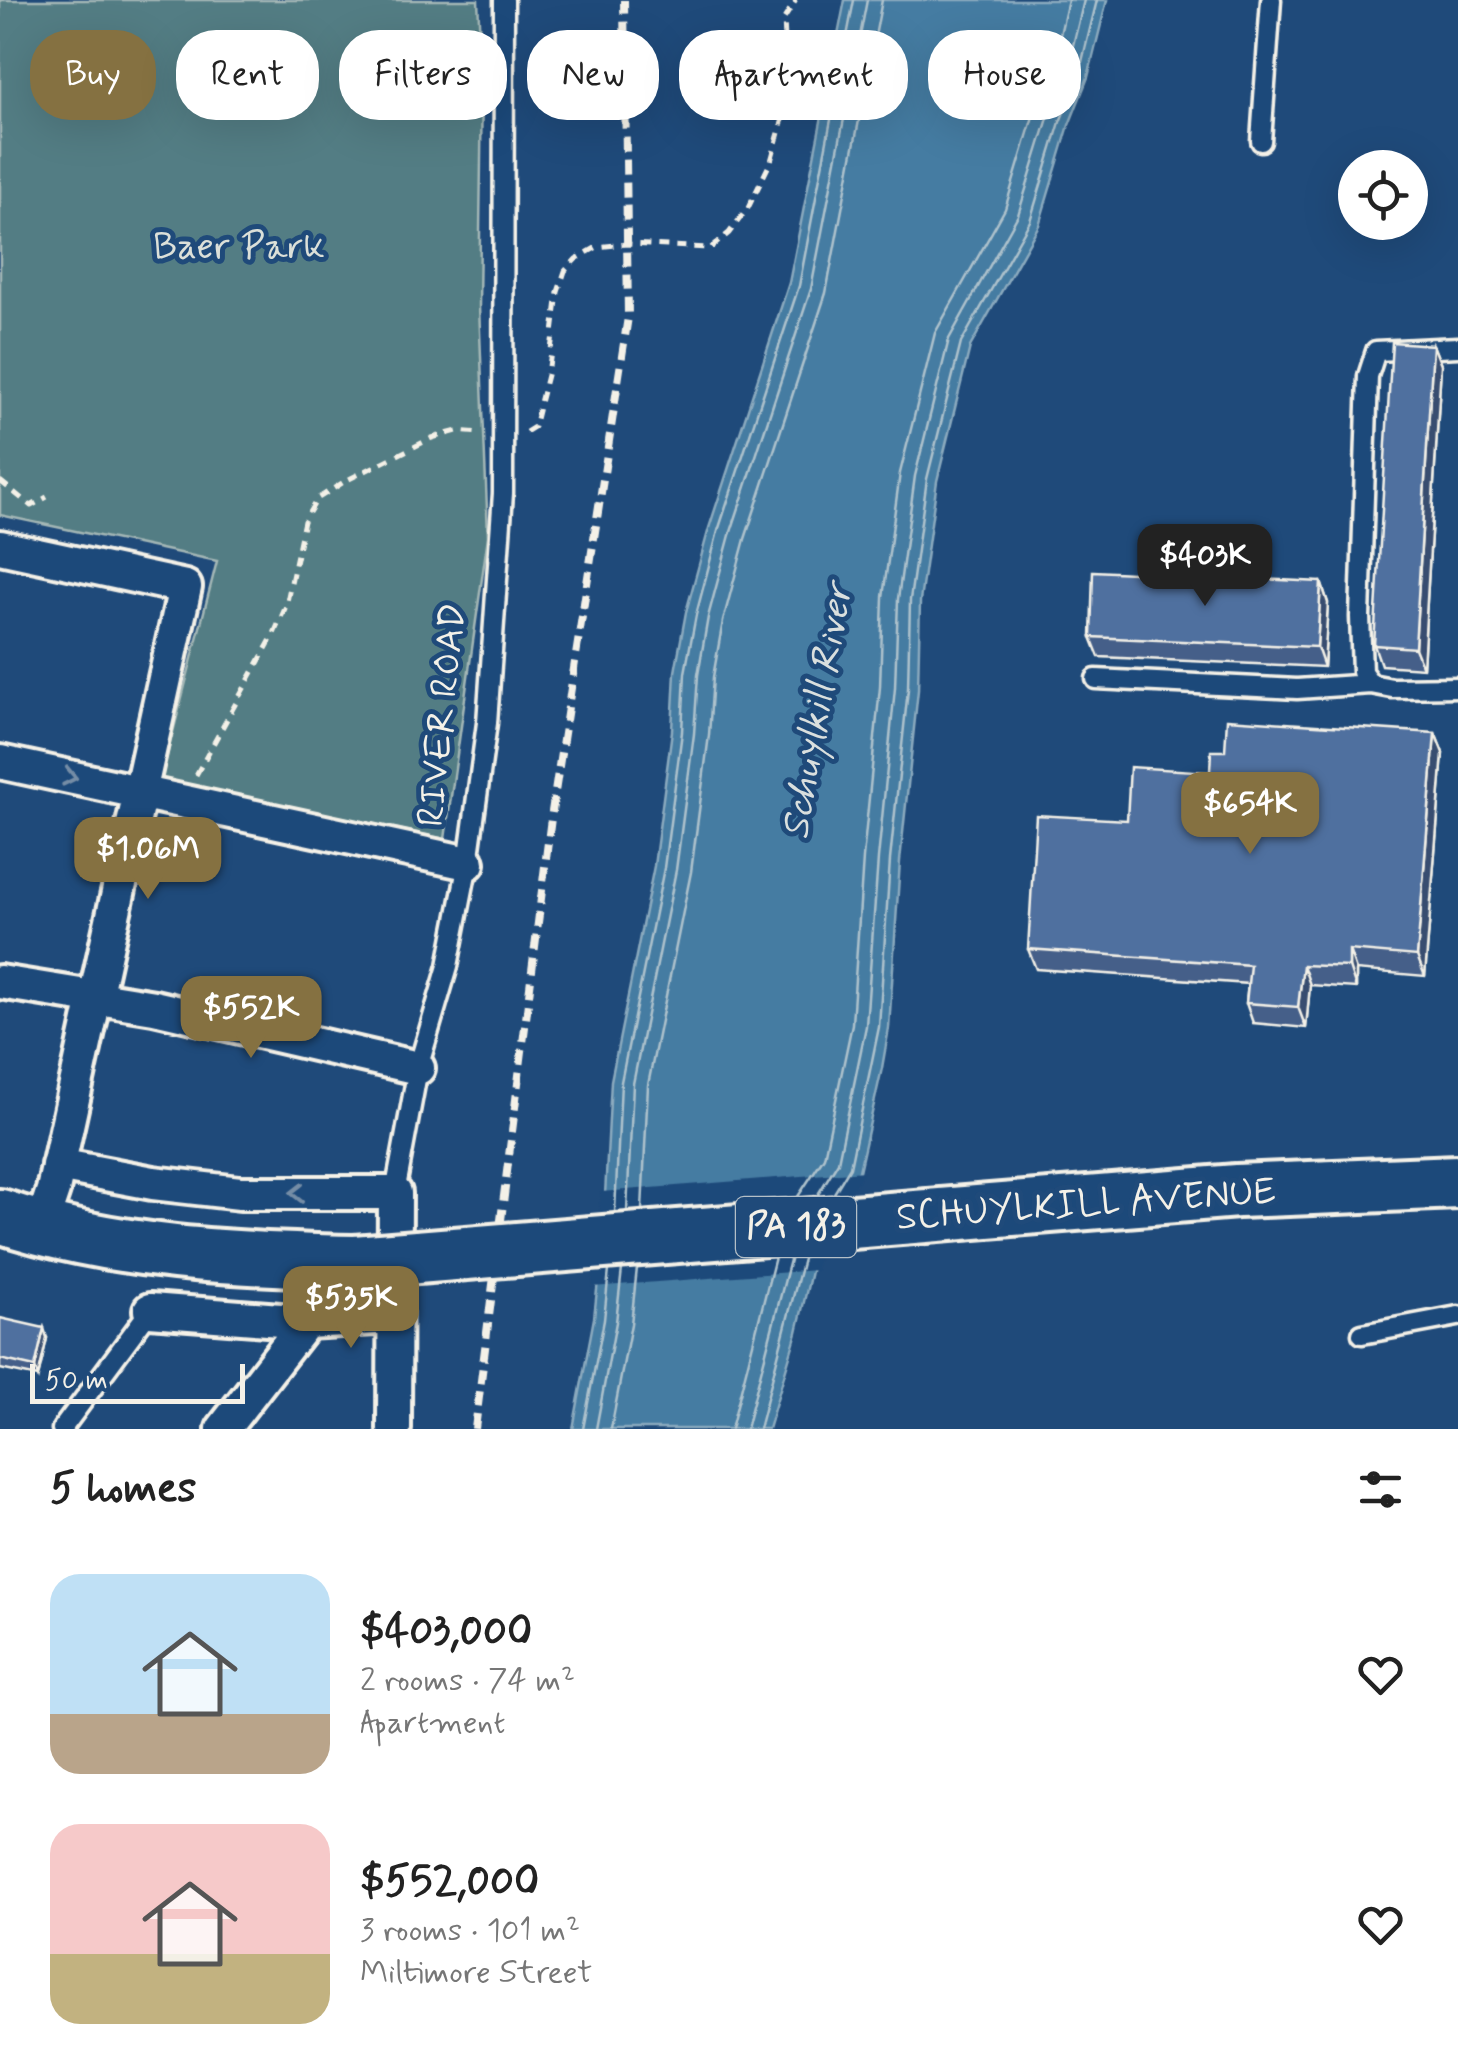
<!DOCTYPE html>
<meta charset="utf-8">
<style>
body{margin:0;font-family:Mynerve,sans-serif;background:#f2f2f2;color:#222;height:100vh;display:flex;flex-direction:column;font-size:38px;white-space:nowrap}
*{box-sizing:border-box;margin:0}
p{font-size:32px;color:#767676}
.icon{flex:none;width:55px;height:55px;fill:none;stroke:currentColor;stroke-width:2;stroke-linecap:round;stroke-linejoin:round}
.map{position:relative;height:1429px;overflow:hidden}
.drawer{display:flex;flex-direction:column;background:#fff;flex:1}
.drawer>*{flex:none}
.top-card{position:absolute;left:30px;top:30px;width:1400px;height:90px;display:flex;gap:20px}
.buttons{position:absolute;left:1338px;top:150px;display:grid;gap:20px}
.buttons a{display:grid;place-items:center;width:90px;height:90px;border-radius:50%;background:#fff;box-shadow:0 10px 40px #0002;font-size:50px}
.scale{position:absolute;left:30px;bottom:25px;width:215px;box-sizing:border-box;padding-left:10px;border:5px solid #f4f1e8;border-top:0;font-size:28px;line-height:35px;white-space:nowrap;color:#f4f1e8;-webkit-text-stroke:8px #1f4a7a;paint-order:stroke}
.price{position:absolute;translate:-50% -85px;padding:0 22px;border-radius:20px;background:#857141;color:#fff;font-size:32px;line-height:65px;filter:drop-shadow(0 2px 5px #0008)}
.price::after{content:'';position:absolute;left:50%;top:60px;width:30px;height:22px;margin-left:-15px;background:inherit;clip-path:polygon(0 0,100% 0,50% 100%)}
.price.on{background:#222;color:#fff}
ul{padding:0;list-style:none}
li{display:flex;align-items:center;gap:30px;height:250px;padding:0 50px}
li span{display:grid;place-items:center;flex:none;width:280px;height:200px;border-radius:30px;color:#555}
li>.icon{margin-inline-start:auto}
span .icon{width:120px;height:120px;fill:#fffc;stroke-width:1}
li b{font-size:42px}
h2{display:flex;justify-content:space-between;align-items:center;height:120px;padding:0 50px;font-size:42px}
.tag{padding:0 35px;border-radius:40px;background:#fff;box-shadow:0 10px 40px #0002;font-size:35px;line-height:90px}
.tag.on{background:#857141;color:#fff}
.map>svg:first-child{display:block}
.green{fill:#537d84;stroke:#a4b7b6;stroke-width:2.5}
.water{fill:#457ba2;stroke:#8baabe;stroke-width:2.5}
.pier{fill:#1f4a7a}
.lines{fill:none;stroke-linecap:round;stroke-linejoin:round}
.shore{stroke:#aec2cc;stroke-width:2.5}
.lane-casing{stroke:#f4f1e8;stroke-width:25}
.street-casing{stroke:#f4f1e8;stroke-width:40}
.primary-casing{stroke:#f4f1e8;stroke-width:60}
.path{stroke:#f4f1e8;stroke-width:5;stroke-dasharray:10 8;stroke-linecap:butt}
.lane{stroke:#1f4a7a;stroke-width:18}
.street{stroke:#1f4a7a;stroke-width:32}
.primary{stroke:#1f4a7a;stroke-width:52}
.rail{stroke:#f4f1e8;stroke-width:8;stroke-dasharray:15 8;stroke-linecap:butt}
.primary-bridge-casing{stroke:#f4f1e8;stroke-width:60;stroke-linecap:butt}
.primary-bridge{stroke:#1f4a7a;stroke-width:52}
.wall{fill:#445f89;stroke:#f4f1e8;stroke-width:2.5}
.shaded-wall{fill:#374e6f;stroke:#f4f1e8;stroke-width:2.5}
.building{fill:#4f6f9f;stroke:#f4f1e8;stroke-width:2.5}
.oneway{stroke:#748da6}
.labels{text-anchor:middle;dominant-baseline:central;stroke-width:10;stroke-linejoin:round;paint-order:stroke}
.shield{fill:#1f4a7a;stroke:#b4bfc7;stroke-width:2.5}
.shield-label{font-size:35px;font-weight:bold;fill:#f4f1e8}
.park-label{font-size:38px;fill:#dce0d9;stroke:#1f4a7a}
.street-label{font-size:38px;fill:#f4f1e8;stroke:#1f4a7a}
.water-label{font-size:40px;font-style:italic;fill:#dadfde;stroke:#1f4a7a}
</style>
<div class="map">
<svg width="1458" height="1429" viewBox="0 0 1458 1429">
<rect width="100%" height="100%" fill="#1f4a7a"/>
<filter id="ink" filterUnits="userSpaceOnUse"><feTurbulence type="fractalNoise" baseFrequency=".01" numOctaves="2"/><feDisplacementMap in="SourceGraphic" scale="20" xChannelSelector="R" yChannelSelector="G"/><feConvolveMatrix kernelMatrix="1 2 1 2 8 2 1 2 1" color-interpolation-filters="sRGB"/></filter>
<g filter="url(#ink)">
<path class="green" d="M0 0H478L482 84 479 306 488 536 445 839 161 779 217 561 0 515Z"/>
<path class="water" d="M845 0H1107L1088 77 1069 125 1039 225 970 347 937 481 920 601 918 690 900 861 889 1028 882 1068 859 1171 818 1241 797 1332 768 1429H573L594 1318 603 1234 611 1081 654 866 672 731 675 672 686 612 709 528 789 283Z"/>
<path class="pier" d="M864 1171 832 1222 822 1242 816 1270 592 1287 601 1192Z"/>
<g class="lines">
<path class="shore" d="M833 1195 850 1167 879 1027 890 860 908 689 910 600 927 479 961 343 1030 221 1060 122 1079 74 1097 0
M817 1196 838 1162 866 1026 878 859 895 688 898 599 915 476 949 339 1018 215 1048 118 1067 70 1084 0
M797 1198 824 1157 852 1024 863 858 880 687 883 597 900 473 935 333 1005 209 1034 113 1053 65 1068 0
M642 1210 648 1085 691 872 709 735 713 677 723 621 745 539 826 293 882 0
M627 1211 633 1084 676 870 694 734 698 675 708 617 730 535 811 289 867 0
M615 1212 621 1082 664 868 682 732 685 673 696 615 718 531 799 286 854 0
M583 1429 604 1320 609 1270
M596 1429 616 1322 622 1269
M611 1429 631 1324 637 1268
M731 1429 775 1257
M746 1429 791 1256
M759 1429 804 1255"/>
<defs>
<path id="lane" d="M1261 141 1271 0
M1458 347 1376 351 1368 376 1360 617 1362 672 1371 684 1392 688 1458 687
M1096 679 1297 689 1371 684
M395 1193 418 1068 448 966 468 863 487 723 503 493 504 0
M1362 1334 1458 1316
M62 1429 150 1310"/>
<path id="street" d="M0 547 185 587 53 1190 40 1229
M0 762 468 863
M0 982 154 1007 418 1068
M58 1165 153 1183 240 1193H395L394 1429
M150 1310 306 1322 392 1317
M223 1429 306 1322"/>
<path id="primary" d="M1237 1191 1458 1182
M0 1216C114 1254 237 1259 355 1262"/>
</defs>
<use href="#lane" class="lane-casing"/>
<use href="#street" class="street-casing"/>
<use href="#primary" class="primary-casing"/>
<path class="path" d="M526 432 534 427 549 367 558 292 565 271 576 259 597 247 627 244 711 248 729 233 748 208 771 161 788 101 784 19 796 0
M0 481 31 506 47 497
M196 775 273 636 286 606 304 521 317 499 347 480 432 438 457 431 481 433"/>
<use href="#lane" class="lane"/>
<use href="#street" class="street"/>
<use href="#primary" class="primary"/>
<path class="rail" d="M475 1429 551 818 628 317 624 0"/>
<defs>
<path id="primary-bridge" d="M355 1262 1237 1191"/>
</defs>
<use href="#primary-bridge" class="primary-bridge-casing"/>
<use href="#primary-bridge" class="primary-bridge"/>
</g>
<path class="wall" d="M1433 345 1441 365 1423 668 1381 665 1374 645Z
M1321 582 1328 603 1324 667 1099 657 1091 637Z
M1435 733 1443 753 1425 976 1356 970V988L1310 985 1306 1028 1253 1023 1246 1003 1248 984 1036 969 1028 949 1127 820 1210 772 1225 751Z
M0 1318 47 1338 38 1377 0 1369Z"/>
<path class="shaded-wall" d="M1433 345 1441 365 1423 668 1415 648Z
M1321 582 1328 603 1324 667 1317 647Z
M1435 733 1443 753 1425 976 1417 956Z
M1349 950 1356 970V988L1349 967Z
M1303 965 1310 985 1306 1028 1298 1007Z
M44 1328 47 1338 38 1377 35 1367Z"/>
<path class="building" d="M1392 342 1433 345 1415 648 1374 645Z
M1093 571 1321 582 1317 647 1091 637Z
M1227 719 1435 733 1417 956 1349 950V967L1303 965 1298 1007 1246 1003 1250 965 1028 949 1036 815 1127 820 1130 767 1210 772 1211 751H1225Z
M0 1318 44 1328 35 1367 0 1359Z"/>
<defs><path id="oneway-chevron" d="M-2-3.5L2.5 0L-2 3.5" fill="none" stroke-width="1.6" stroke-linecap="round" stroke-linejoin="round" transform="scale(2.5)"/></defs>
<g class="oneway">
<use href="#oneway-chevron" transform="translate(70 777) rotate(12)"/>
<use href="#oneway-chevron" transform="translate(297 1193) rotate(180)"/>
</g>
</g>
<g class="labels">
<rect class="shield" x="736" y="1197" width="120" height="60" rx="8"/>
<g class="shield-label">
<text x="796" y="1227">PA 183</text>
</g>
<g class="park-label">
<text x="239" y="247">Baer Park</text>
</g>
<g class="street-label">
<text transform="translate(443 715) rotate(-84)">RIVER ROAD</text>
<text transform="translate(1086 1205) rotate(-4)">SCHUYLKILL AVENUE</text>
</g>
<g class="water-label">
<text transform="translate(818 712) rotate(-80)">Schuylkill River</text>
</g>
</g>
</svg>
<div class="buttons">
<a><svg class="icon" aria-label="locate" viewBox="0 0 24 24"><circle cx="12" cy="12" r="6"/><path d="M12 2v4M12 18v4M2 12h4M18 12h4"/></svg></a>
</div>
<div class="scale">50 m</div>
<b class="price on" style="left:1205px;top:609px">$403K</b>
<b class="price" style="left:1250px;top:857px">$654K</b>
<b class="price" style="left:148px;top:902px">$1.06M</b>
<b class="price" style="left:251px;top:1061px">$552K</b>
<b class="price" style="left:351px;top:1351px">$535K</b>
<div class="top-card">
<a class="tag on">Buy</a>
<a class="tag">Rent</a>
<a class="tag">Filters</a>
<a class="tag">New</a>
<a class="tag">Apartment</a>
<a class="tag">House</a>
</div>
</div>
<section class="drawer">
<h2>5 homes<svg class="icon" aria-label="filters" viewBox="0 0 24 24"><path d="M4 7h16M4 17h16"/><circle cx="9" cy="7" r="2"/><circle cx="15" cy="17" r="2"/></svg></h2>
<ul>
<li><span style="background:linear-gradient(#bfe0f5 70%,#b9a48a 0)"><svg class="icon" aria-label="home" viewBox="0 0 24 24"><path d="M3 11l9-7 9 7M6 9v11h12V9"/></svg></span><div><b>$403,000</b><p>2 rooms · 74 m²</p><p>Apartment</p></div><svg class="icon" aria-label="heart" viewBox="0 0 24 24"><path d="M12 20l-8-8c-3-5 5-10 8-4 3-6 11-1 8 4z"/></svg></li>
<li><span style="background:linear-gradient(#f6c9c9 65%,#c2b280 0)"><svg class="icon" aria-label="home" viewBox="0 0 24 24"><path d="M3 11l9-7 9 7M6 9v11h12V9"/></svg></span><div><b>$552,000</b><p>3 rooms · 101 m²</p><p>Miltimore Street</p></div><svg class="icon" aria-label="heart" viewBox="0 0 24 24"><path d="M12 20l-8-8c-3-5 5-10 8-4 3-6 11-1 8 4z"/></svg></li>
</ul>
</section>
